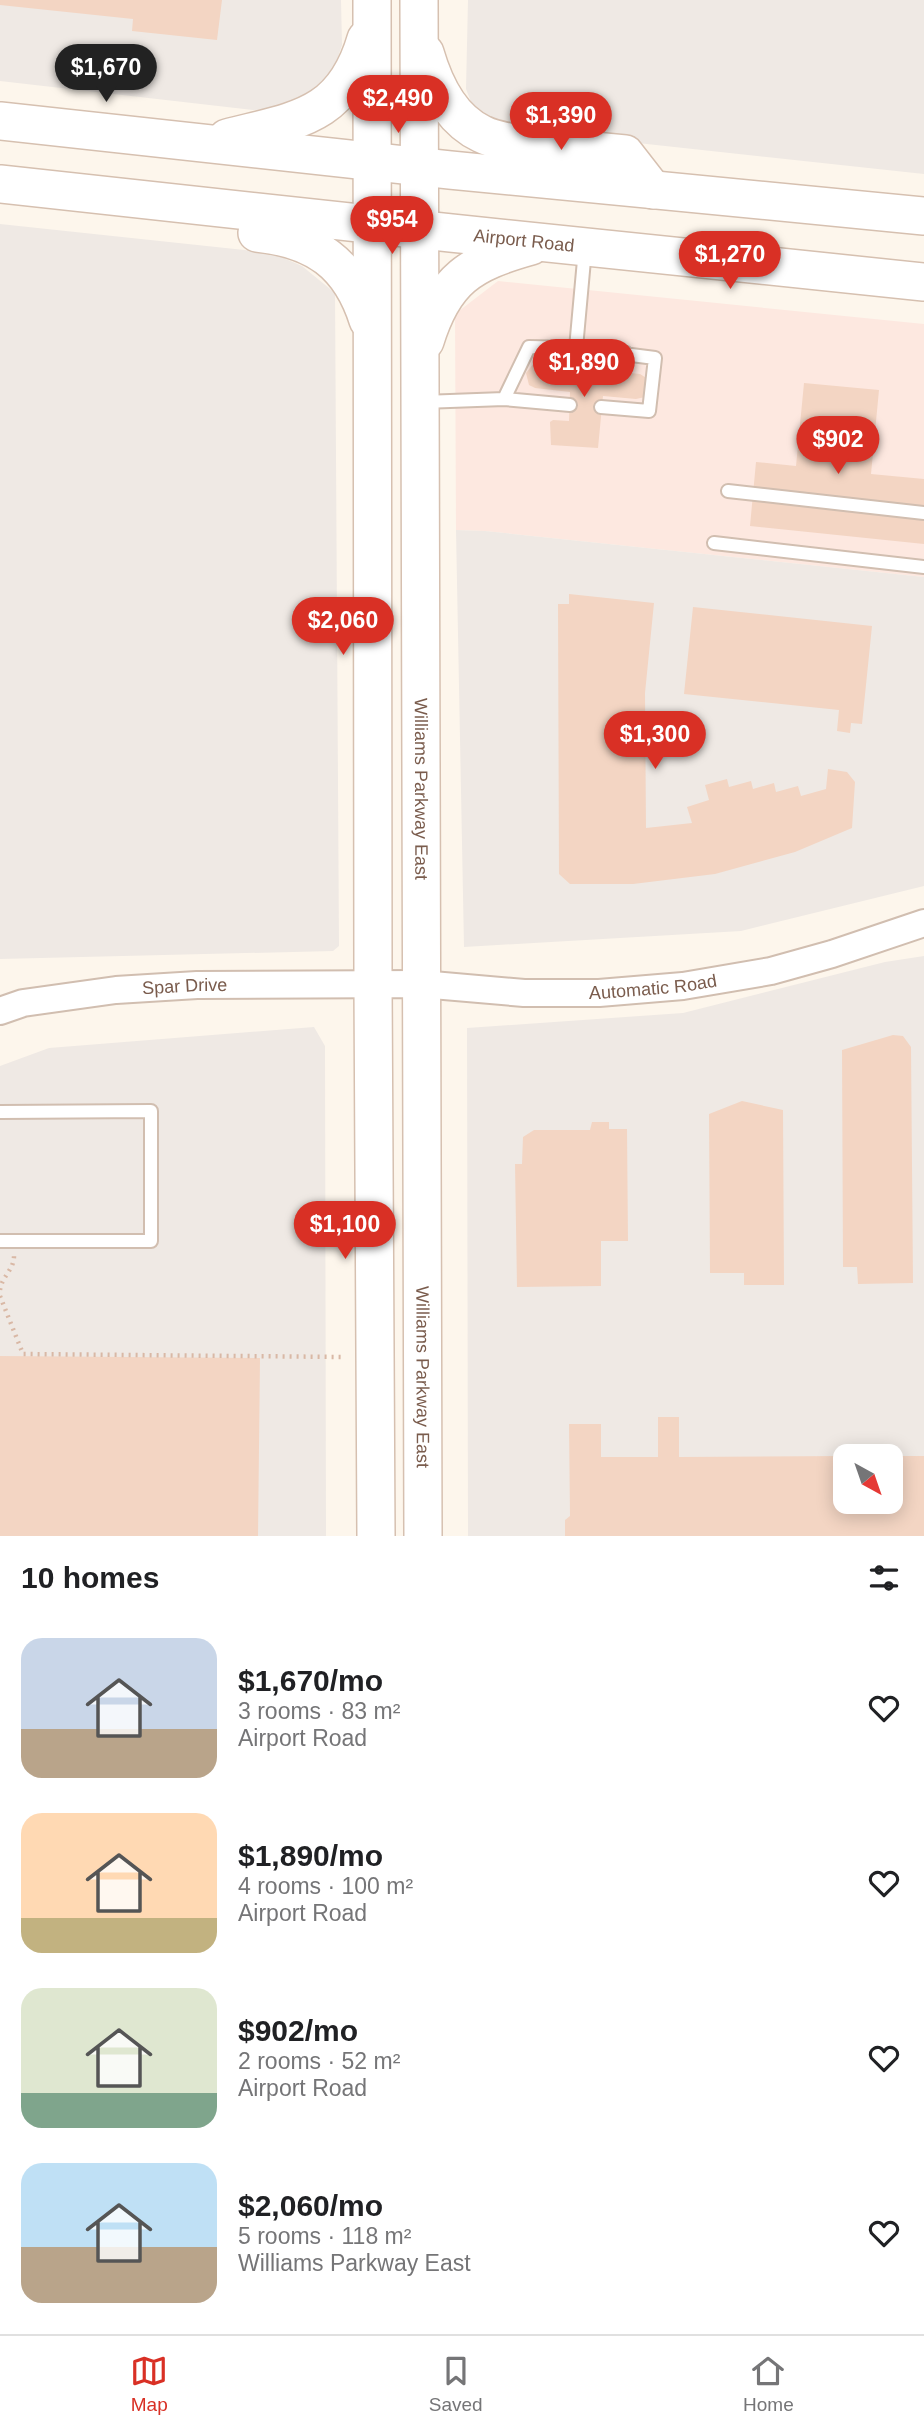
<!DOCTYPE html>
<meta charset="utf-8">
<style>
body{margin:0;font-family:Helvetica,sans-serif;background:#f2f2f2;color:#202124;height:100vh;display:flex;flex-direction:column;font-size:26px;white-space:nowrap}
*{box-sizing:border-box;margin:0}
p{font-size:23px;color:#757577}
.icon{flex:none;width:38px;height:38px;fill:none;stroke:currentColor;stroke-width:2;stroke-linecap:round;stroke-linejoin:round}
.map{position:relative;height:1536px;overflow:hidden}
.drawer{display:flex;flex-direction:column;background:#fff;flex:1}
.drawer>*{flex:none}
.needle{width:46px;rotate:140deg}
.tools{position:absolute;left:833px;top:1444px;display:grid;gap:14px}
.tools a{display:grid;place-items:center;width:70px;height:70px;border-radius:14px;background:#fff;box-shadow:0 4px 18px #0003;font-size:35px}
.price{position:absolute;translate:-50% -60px;padding:0 16px;border-radius:24px;background:#d93025;color:#fff;font-size:23px;line-height:46px;filter:drop-shadow(0 2px 4px #0008)}
.price::after{content:'';position:absolute;left:50%;top:42px;width:21px;height:16px;margin-left:-10px;background:inherit;clip-path:polygon(0 0,100% 0,50% 100%)}
.price.active{background:#222;color:#fff}
ul{padding:0;list-style:none}
li{display:flex;align-items:center;gap:21px;height:175px;padding:0 21px}
li span{display:grid;place-items:center;flex:none;width:196px;height:140px;border-radius:21px;color:#555}
li>.icon{margin-inline-start:auto}
span .icon{width:84px;height:84px;fill:#fffc;stroke-width:1}
li b{font-size:30px}
h2{display:flex;justify-content:space-between;align-items:center;height:84px;padding:0 21px;font-size:30px}
.dock{display:flex;justify-content:space-around;align-items:center;height:98px;border-top:2px solid #e0e0e0;background:#fff;font-size:19px;color:#757577}
.dock a{display:grid;justify-items:center;gap:4px}
.dock .active{color:#d93025}
.map>svg:first-child{display:block}
.commercial{fill:#fde8e0}
.industrial{fill:#efe9e4;fill-rule:evenodd}
.building{fill:#f3d5c3}
.lines{fill:none;stroke-linecap:round;stroke-linejoin:round}
.service-casing{stroke:#d1beb0;stroke-width:16}
.minor-casing{stroke:#d1beb0;stroke-width:30}
.secondary-casing{stroke:#d6c0b0;stroke-width:40}
.path{stroke:#d9b8a5;stroke-width:4.5;stroke-dasharray:2 5;stroke-linecap:butt}
.service{stroke:#fff;stroke-width:12}
.minor{stroke:#fff;stroke-width:26}
.secondary{stroke:#fff;stroke-width:37}
.labels{text-anchor:middle;dominant-baseline:central;stroke-width:5;stroke-linejoin:round;paint-order:stroke}
.street-label{font-size:18px;fill:#7a5c4d;stroke:#fffaf3}
</style>
<div class="map">
<svg width="924" height="1536" viewBox="0 0 924 1536">
<rect width="100%" height="100%" fill="#fdf6ec"/>
<path class="commercial" d="M498 281 924 324V577L485 531 456 530 455 314Z"/>
<path class="industrial" d="M0 0H341L342 45 336 63 322 83 305 97 276 109 253 110 0 81Z
M468 0H924V174L509 129 482 113 471 102 466 89Z
M0 224 272 253 302 266 335 293 339 946 333 951 0 959Z
M456 530 485 531 924 577V886L741 931 464 947Z
M924 956V1536H468L467 1028 683 1013 885 962ZM845 1456H891V1502H845Z
M314 1027 325 1046 326 1536H0V1066L49 1048Z"/>
<path class="building" d="M0 0H222L217 40 132 31 133 19 0 5Z
M534 363 640 374 648 379 645 397 636 399 603 396 598 448 551 445 550 422 553 420 569 421 570 392 535 388 529 385 526 373Z
M804 383 879 390 871 474 924 479V544L750 526 756 462 796 466Z
M569 594 654 603 645 693 646 828 692 823 687 807 709 800 705 785 727 779 729 787 751 781 753 789 774 783 776 792 798 786 801 796 826 789 828 769 847 772 855 782 852 828 795 852 715 874 633 884H570L559 874 558 604H569Z
M693 607 872 626 862 724 851 723 850 733 837 731 839 710 684 694Z
M893 1035 903 1036 911 1047 913 1283 858 1284 857 1267H843L842 1050Z
M742 1101 783 1110 784 1285H744V1273H710L709 1114Z
M592 1122H609V1129H627L628 1241H601V1286L517 1287 515 1164H522L523 1137 534 1130H590Z
M0 1356 260 1358 258 1536H0Z
M658 1417H679V1457L845 1456V1502H891V1456H924V1536H565V1520L570 1516 569 1424H601V1457H658Z"/>
<g class="lines">
<defs>
<path id="service" d="M576 348 655 358 649 411 601 407
M555 365 558 347
M592 369 595 349
M623 372 626 353
M504 399 570 405
M423 402 504 399 529 347 576 348 585 249
M728 491 924 513
M714 543 924 567
M0 1112 151 1111V1241H0"/>
<g id="minor">
<path id="s1" d="M0 1011 23 1003 116 990 197 985 421 984 524 993H599L683 986 771 971 832 954 924 923"/>
</g>
<g id="secondary">
<path d="M372 0 373 985 376 1536"/>
<path id="s2" d="M419 0 423 1536"/>
<path d="M425 53C434 84 450 119 482 134 498 142 517 143 534 145 565 148 595 151 625 154L653 190"/>
<path d="M0 121 450 170 924 216"/>
<path d="M227 138C296 120 343 118 366 39"/>
<path id="s3" d="M0 184 451 233 924 282"/>
<path d="M257 233C315 239 350 263 368 320"/>
<path d="M425 341C444 279 470 263 531 246"/>
</g>
</defs>
<use href="#service" class="service-casing"/>
<use href="#minor" class="minor-casing"/>
<use href="#secondary" class="secondary-casing"/>
<path class="path" d="M0 1290C2 1276 14 1270 14 1256
M0 1296 23 1354 345 1357"/>
<use href="#service" class="service"/>
<use href="#minor" class="minor"/>
<use href="#secondary" class="secondary"/>
</g>
<g class="labels">
<g class="street-label">
<text stroke="none"><textPath href="#s3" startOffset="527">Airport Road</textPath></text>
<text stroke="none"><textPath href="#s2" startOffset="789">Williams Parkway East</textPath></text>
<text stroke="none"><textPath href="#s1" startOffset="656">Automatic Road</textPath></text>
<text stroke="none"><textPath href="#s1" startOffset="187">Spar Drive</textPath></text>
<text stroke="none"><textPath href="#s2" startOffset="1377">Williams Parkway East</textPath></text>
</g>
</g>
</svg>
<div class="tools">
<a><svg class="needle" viewBox="-14 -14 28 28"><path d="M0-13l5 13h-10z" fill="#e53935"/><path d="M0 13l5-13h-10z" fill="#757577"/></svg></a>
</div>
<b class="price active" style="left:106px;top:104px">$1,670</b>
<b class="price" style="left:398px;top:135px">$2,490</b>
<b class="price" style="left:561px;top:152px">$1,390</b>
<b class="price" style="left:392px;top:256px">$954</b>
<b class="price" style="left:730px;top:291px">$1,270</b>
<b class="price" style="left:584px;top:399px">$1,890</b>
<b class="price" style="left:838px;top:476px">$902</b>
<b class="price" style="left:343px;top:657px">$2,060</b>
<b class="price" style="left:655px;top:771px">$1,300</b>
<b class="price" style="left:345px;top:1261px">$1,100</b>
</div>
<section class="drawer">
<h2>10 homes<svg class="icon" aria-label="filters" viewBox="0 0 24 24"><path d="M4 7h16M4 17h16"/><circle cx="9" cy="7" r="2"/><circle cx="15" cy="17" r="2"/></svg></h2>
<ul>
<li><span style="background:linear-gradient(#c9d6e8 65%,#b9a48a 0)"><svg class="icon" aria-label="home" viewBox="0 0 24 24"><path d="M3 11l9-7 9 7M6 9v11h12V9"/></svg></span><div><b>$1,670/mo</b><p>3 rooms · 83 m²</p><p>Airport Road</p></div><svg class="icon" aria-label="heart" viewBox="0 0 24 24"><path d="M12 20l-8-8c-3-5 5-10 8-4 3-6 11-1 8 4z"/></svg></li>
<li><span style="background:linear-gradient(#ffd9b3 75%,#c2b280 0)"><svg class="icon" aria-label="home" viewBox="0 0 24 24"><path d="M3 11l9-7 9 7M6 9v11h12V9"/></svg></span><div><b>$1,890/mo</b><p>4 rooms · 100 m²</p><p>Airport Road</p></div><svg class="icon" aria-label="heart" viewBox="0 0 24 24"><path d="M12 20l-8-8c-3-5 5-10 8-4 3-6 11-1 8 4z"/></svg></li>
<li><span style="background:linear-gradient(#dfe7d0 75%,#7fa58c 0)"><svg class="icon" aria-label="home" viewBox="0 0 24 24"><path d="M3 11l9-7 9 7M6 9v11h12V9"/></svg></span><div><b>$902/mo</b><p>2 rooms · 52 m²</p><p>Airport Road</p></div><svg class="icon" aria-label="heart" viewBox="0 0 24 24"><path d="M12 20l-8-8c-3-5 5-10 8-4 3-6 11-1 8 4z"/></svg></li>
<li><span style="background:linear-gradient(#bfe0f5 60%,#b9a48a 0)"><svg class="icon" aria-label="home" viewBox="0 0 24 24"><path d="M3 11l9-7 9 7M6 9v11h12V9"/></svg></span><div><b>$2,060/mo</b><p>5 rooms · 118 m²</p><p>Williams Parkway East</p></div><svg class="icon" aria-label="heart" viewBox="0 0 24 24"><path d="M12 20l-8-8c-3-5 5-10 8-4 3-6 11-1 8 4z"/></svg></li>
</ul>
</section>
<nav class="dock">
<a class="active"><svg class="icon" aria-label="map" viewBox="0 0 24 24"><path d="M3 6l6-2 6 2 6-2v14l-6 2-6-2-6 2zM9 4v14M15 6v14"/></svg>Map</a>
<a><svg class="icon" aria-label="saved" viewBox="0 0 24 24"><path d="M7 4h10v16l-5-4-5 4z"/></svg>Saved</a>
<a><svg class="icon" aria-label="home" viewBox="0 0 24 24"><path d="M3 11l9-7 9 7M6 9v11h12V9"/></svg>Home</a>
</nav>
